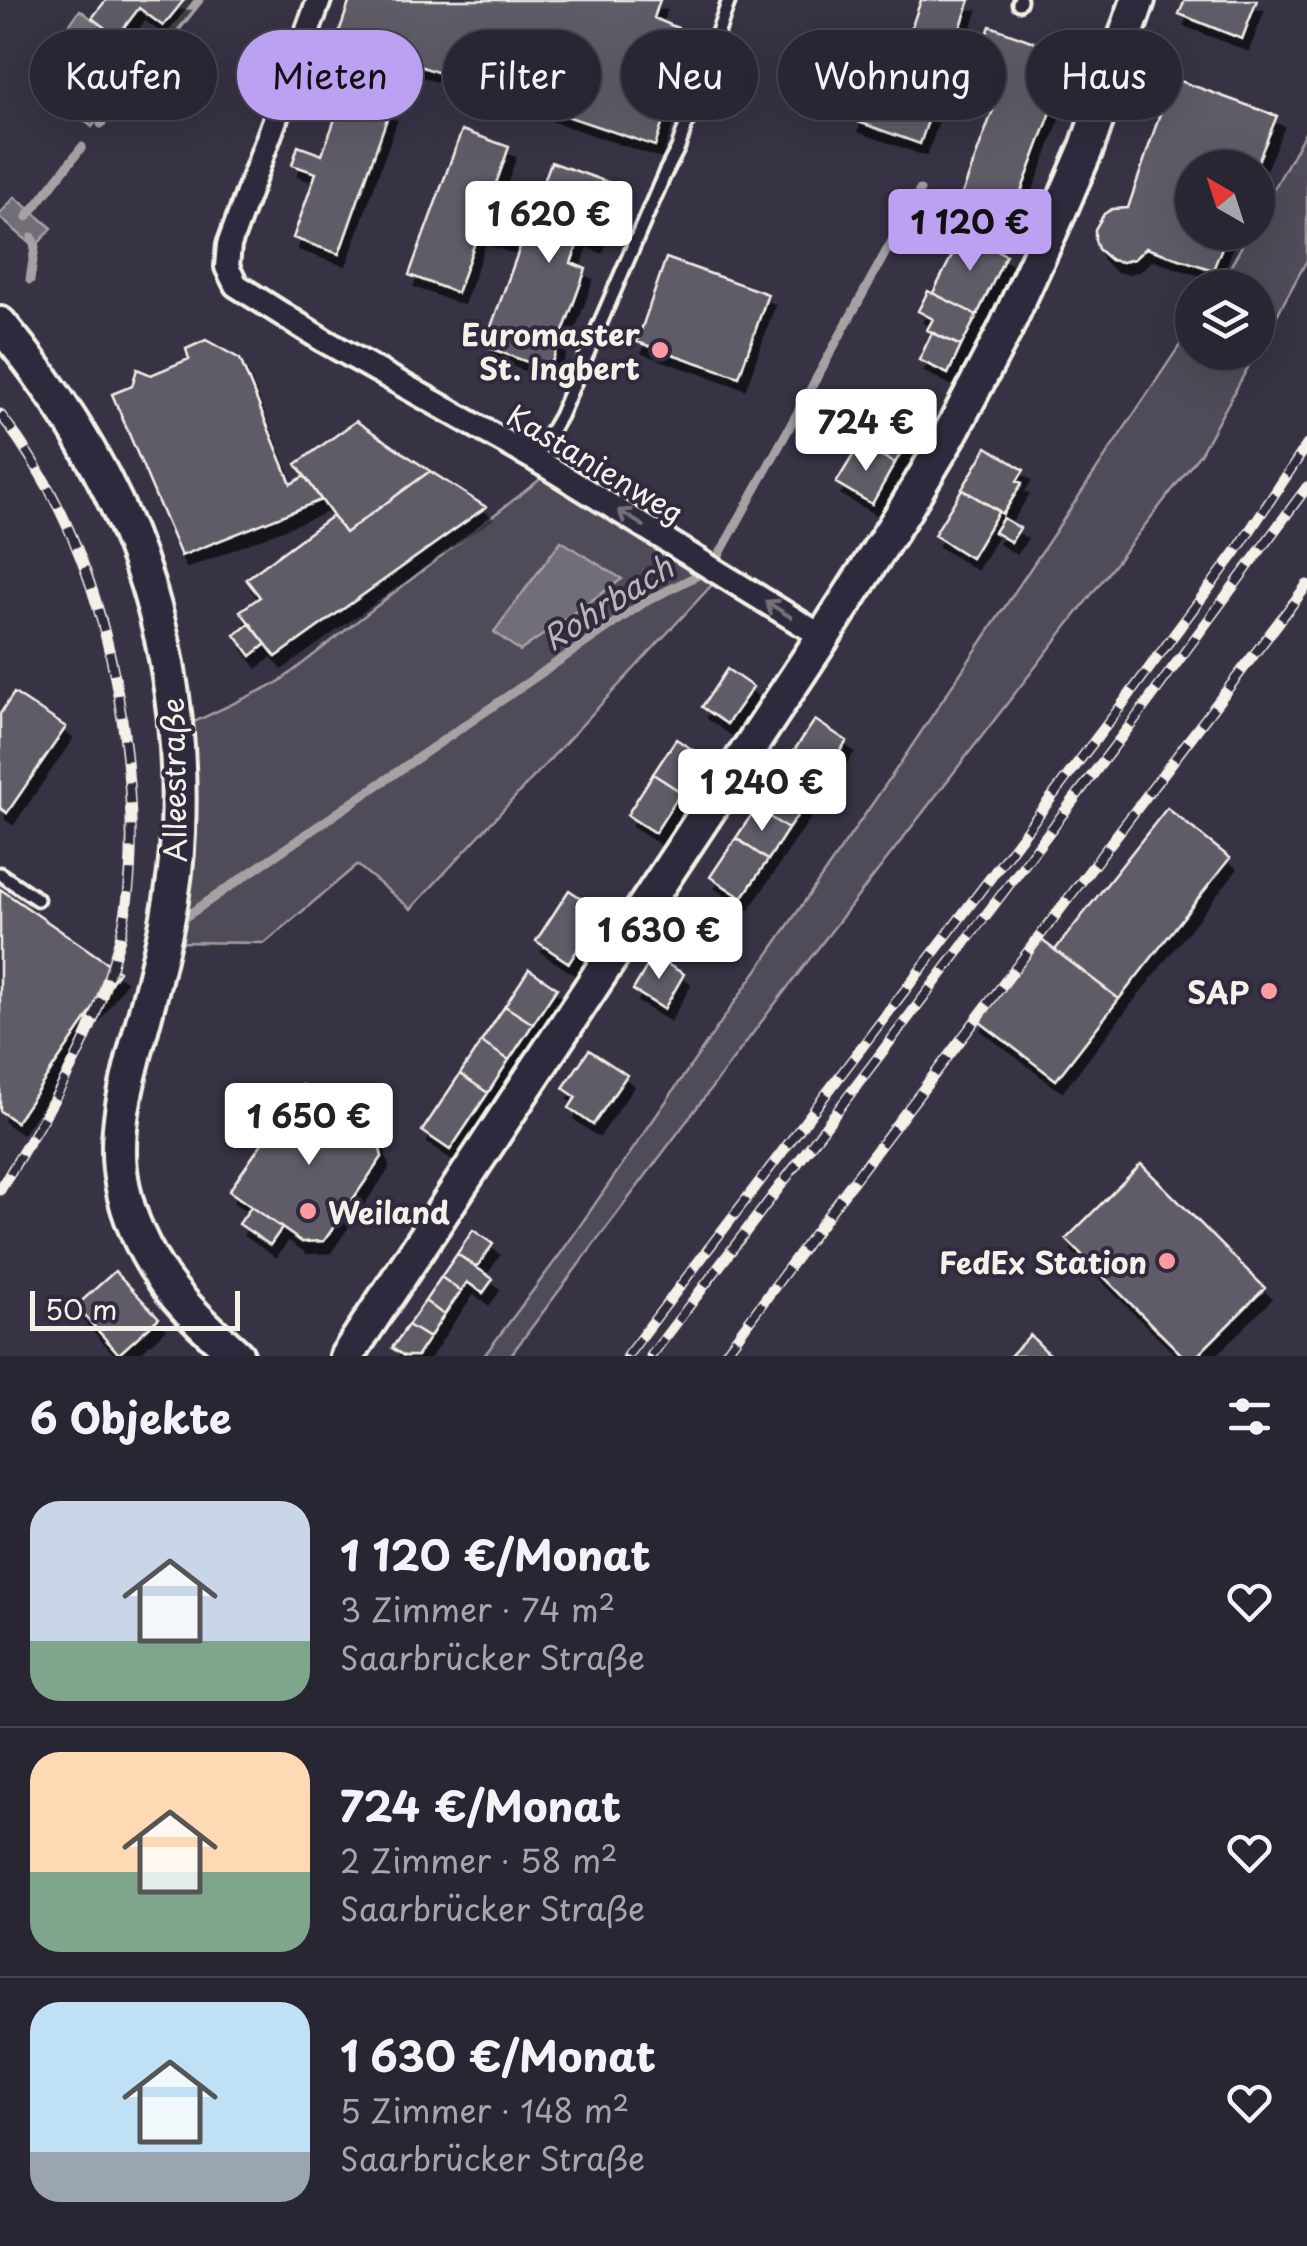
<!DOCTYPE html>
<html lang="de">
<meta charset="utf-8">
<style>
body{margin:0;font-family:"Playpen Sans",sans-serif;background:#312e3b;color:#f1f3f6;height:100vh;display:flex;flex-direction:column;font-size:38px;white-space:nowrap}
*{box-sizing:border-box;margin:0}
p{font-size:32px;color:#a5a5ac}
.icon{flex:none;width:55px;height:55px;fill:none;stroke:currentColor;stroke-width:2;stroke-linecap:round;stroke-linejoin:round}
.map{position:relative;height:1356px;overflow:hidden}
.details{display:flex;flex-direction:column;background:#292633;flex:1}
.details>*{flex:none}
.top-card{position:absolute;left:30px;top:30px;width:1248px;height:90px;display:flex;gap:20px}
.needle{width:65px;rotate:321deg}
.tools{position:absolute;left:1175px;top:150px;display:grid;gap:20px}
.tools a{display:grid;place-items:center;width:100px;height:100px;border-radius:50%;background:#292633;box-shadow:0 10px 40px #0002,0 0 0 2px #45434e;font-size:50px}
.scale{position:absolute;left:30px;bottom:25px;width:210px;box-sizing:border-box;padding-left:10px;border:5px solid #f4f1e8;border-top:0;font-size:28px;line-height:35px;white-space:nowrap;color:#f4f1e8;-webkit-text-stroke:8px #2f2a3d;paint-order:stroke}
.price{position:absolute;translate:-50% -85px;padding:0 22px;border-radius:10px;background:#fff;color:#222;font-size:32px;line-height:65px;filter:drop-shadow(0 2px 5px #0008)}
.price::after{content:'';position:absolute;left:50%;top:60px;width:30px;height:22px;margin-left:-15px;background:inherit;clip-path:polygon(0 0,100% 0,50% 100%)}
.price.on{background:#bca0f2;color:#111}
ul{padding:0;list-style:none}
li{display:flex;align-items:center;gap:30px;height:250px;padding:0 30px}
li+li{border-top:2px solid #45434e}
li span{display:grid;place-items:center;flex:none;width:280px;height:200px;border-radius:30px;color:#555}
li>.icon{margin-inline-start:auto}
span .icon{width:120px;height:120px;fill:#fffc;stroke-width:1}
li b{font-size:42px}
h2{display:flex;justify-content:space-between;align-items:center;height:120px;padding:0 30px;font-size:42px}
.tag{padding:0 35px;border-radius:45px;background:#292633;box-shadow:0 10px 40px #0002,0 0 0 2px #45434e;font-size:35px;line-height:90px}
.tag.on{background:#bca0f2;color:#111}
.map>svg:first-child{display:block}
.green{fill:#504b59;stroke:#a29ea0;stroke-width:2.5}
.water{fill:#726e77;stroke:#a6a2a4;stroke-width:2.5}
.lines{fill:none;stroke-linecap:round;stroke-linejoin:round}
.stream{stroke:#a6a2a4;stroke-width:9}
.building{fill:#5f5c67;stroke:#f4f1e8;stroke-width:2.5;filter:url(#shadow)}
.lane-casing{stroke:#f4f1e8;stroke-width:19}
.street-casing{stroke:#f4f1e8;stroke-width:30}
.secondary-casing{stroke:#f4f1e8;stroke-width:40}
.lane{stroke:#2f2a3d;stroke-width:11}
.street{stroke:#2f2a3d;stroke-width:22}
.secondary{stroke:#2f2a3d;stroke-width:32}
.rail-casing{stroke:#f4f1e8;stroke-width:11}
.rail{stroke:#2f2a3d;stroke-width:8;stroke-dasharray:22;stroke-linecap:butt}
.oneway{stroke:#747079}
.poi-dot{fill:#ff9aa2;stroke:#2f2a3d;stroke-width:4}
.labels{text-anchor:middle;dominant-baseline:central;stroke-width:8;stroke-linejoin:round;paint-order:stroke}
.poi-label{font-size:30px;font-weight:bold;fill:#f4f1e8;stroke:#2f2a3d;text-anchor:end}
.street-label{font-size:30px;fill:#f4f1e8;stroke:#2f2a3d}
.water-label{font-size:32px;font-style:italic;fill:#bab6b5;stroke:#2f2a3d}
</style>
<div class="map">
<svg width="1307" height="1356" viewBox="0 0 1307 1356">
<defs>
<filter id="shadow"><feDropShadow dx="6" dy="11" stdDeviation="0" flood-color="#0009"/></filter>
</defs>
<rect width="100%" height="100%" fill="#373244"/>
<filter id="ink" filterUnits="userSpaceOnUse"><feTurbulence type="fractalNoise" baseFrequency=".01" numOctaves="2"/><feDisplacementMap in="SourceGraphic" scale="20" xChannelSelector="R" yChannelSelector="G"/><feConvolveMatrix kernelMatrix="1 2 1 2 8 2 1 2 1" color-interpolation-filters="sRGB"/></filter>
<g filter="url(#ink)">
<path class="green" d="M1307 129V260L1258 350V288L1219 287 1249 233 1258 232V218Z
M1192 327V352L1256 353 1200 454 774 1005 510 1356H484L561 1253 895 771Z
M552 470 722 574 411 909 357 865 265 943 168 942 179 729 279 682Z"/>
<path class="water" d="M80 10 144 58 92 127 31 77Z
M15 197 52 228 35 247 0 218V214Z
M561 541 622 579 520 651 494 632Z"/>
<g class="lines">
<path class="stream" d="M101 124 199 0
M27 217 82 147
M30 280 35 247 32 237
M178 922 645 602 712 568 920 190"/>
</g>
<path class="building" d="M106 0H184L163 26 139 8 117 37 92 18Z
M350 0H660L654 18 692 34 655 146 337 38Z
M921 0H970L920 144 853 120 869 76 892 84Z
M1185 0H1257L1242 39 1179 14Z
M990 26 1072 56 1012 216 961 197 1000 91 970 80Z
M1172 78 1277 116 1255 168H1192V232H1228L1213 270 1146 248 1134 259 1122 262 1111 260 1098 249 1095 240V229L1104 214 1112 209 1128 208Z
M344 94 390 110 339 254 293 238 316 173 292 165 298 146 322 155Z
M462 130 509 147 457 293 409 275Z
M551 162 616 185 596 241 581 235 571 263 586 269 549 370 484 346Z
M489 204 531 219 521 247 479 231Z
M963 234 1006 255 977 315 933 293Z
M666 258 768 294 739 377 637 342Z
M928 291 977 315 961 346 927 330 933 319 918 311Z
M932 333 961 346 948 374 919 360Z
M206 340 240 359 291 484 305 476 321 500 181 556 112 394 132 386 137 369 151 375 189 359 186 349Z
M882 405 917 424 895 463 860 444Z
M356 421 430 471 345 533 296 464Z
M860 444 895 463 872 504 836 483Z
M987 447 1024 470 1017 481 1022 483 1003 514 962 489Z
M430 471 486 507 276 657 240 611 260 597 246 579 332 516 345 533Z
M962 489 999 511 971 558 934 535Z
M1003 518 1020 528 1011 542 994 532Z
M250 623 266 644 251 656 235 635Z
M727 669 753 687 727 724 702 707Z
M14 693 66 727 7 813 0 808V714Z
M815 720 847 741 827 770 795 749Z
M676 739 704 757 681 792 653 774Z
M795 749 827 770 808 800 776 778Z
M653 774 681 792 655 833 627 815Z
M776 778 808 800 788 829 756 808Z
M756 808 788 829 768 860 736 838Z
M1167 808 1230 858 1119 999 1055 950Z
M736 838 768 860 742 898 710 877Z
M0 889 119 971 16 1122 0 1111Z
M569 890 602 912 569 963 536 941Z
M1039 938 1119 999 1056 1080 976 1019Z
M653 956 684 974 664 1009 633 990Z
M529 969 557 988 533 1024 505 1006Z
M505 1006 533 1024 509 1060 481 1042Z
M481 1042 509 1060 488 1093 460 1074Z
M589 1050 627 1075 593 1125 569 1108 576 1097 563 1088Z
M460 1074 488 1093 450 1150 422 1131Z
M302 1085 377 1137 382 1157 324 1241 302 1242 229 1191Z
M1141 1164 1265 1288 1197 1356H1183L1066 1239Z
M251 1207 282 1228 270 1245 239 1224Z
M473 1230 493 1244 477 1267 457 1254Z
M457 1254 493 1279 483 1293 467 1282 461 1291 441 1277Z
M115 1271 159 1318 119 1354 76 1306Z
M441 1277 461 1291 444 1315 425 1301Z
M425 1301 444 1315 429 1338 408 1325Z
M408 1325 429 1338 417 1356H404L392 1348Z
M1030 1335 1051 1356H1010Z"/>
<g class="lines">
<defs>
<path id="lane" d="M1019 3 1020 0
M535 459 560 416 665 173 678 148 729 0
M0 874 37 899"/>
<path id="street" d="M319 0 229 245 227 267 236 285 323 340 535 459 823 637"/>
<path id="secondary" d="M0 324C127 477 186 633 178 833 176 893 161 953 146 1011 132 1065 111 1127 122 1183 128 1217 144 1252 164 1280 185 1309 211 1332 237 1356
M347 1356 823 637 904 511 950 434 1005 330 1056 219 1087 147 1138 0"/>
</defs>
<use href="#lane" class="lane-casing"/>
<use href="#street" class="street-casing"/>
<use href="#secondary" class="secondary-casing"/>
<use href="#lane" class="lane"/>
<use href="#street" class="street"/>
<use href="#secondary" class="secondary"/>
<defs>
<path id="rail" d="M0 414C80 517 117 643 128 772 133 826 134 885 120 938 109 976 97 1016 79 1052 57 1099 27 1144 0 1190
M627 1356 1124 702 1235 553 1307 445
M651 1356 1138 715 1307 487
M723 1356 848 1188 1307 585"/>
</defs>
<use href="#rail" class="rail-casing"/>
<use href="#rail" class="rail"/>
</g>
<defs><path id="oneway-shaft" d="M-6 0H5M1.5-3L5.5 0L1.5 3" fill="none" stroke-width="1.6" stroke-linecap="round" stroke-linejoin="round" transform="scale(2.5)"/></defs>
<g class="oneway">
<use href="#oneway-shaft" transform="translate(631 518) rotate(-148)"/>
<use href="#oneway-shaft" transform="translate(778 609) rotate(-148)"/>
</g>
</g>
<g class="poi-dot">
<circle cx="660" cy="350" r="10"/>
<circle cx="1269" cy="991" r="10"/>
<circle cx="308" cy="1211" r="10"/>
<circle cx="1167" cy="1261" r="10"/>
</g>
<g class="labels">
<g class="poi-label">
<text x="640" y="333">Euromaster<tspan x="640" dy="34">St. Ingbert</tspan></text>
<text x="1249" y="991">SAP</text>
<text x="328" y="1211" text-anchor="start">Weiland</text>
<text x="1147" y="1261">FedEx Station</text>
</g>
<g class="street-label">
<text transform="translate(596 463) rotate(31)">Kastanienweg</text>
<text transform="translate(173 780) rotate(-91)">Alleestraße</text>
</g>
<g class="water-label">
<text transform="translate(607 602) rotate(-32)">Rohrbach</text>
</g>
</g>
</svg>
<div class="tools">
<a><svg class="needle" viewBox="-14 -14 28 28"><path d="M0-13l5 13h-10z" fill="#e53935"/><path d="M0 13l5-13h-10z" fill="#a5a5ac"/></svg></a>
<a><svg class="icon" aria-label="layers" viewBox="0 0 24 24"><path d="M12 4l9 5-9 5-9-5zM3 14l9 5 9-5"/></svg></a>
</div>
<div class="scale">50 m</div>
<b class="price" style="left:549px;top:266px">1 620 €</b>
<b class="price on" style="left:970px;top:274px">1 120 €</b>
<b class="price" style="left:866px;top:474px">724 €</b>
<b class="price" style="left:762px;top:834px">1 240 €</b>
<b class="price" style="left:659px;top:982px">1 630 €</b>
<b class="price" style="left:309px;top:1168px">1 650 €</b>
<div class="top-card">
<a class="tag">Kaufen</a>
<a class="tag on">Mieten</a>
<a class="tag">Filter</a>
<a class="tag">Neu</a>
<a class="tag">Wohnung</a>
<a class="tag">Haus</a>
</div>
</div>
<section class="details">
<h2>6 Objekte<svg class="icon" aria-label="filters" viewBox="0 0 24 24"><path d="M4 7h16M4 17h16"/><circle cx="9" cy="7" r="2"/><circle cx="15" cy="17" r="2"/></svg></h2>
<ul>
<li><span style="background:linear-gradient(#c9d6e8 70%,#7fa58c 0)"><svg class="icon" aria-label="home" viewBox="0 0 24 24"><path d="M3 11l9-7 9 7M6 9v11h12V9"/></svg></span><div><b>1 120 €/Monat</b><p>3 Zimmer · 74 m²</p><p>Saarbrücker Straße</p></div><svg class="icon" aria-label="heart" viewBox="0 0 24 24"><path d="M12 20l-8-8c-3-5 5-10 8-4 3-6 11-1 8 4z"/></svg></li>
<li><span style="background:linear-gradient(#ffd9b3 60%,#7fa58c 0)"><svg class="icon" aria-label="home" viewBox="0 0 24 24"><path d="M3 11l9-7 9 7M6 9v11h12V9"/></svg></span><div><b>724 €/Monat</b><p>2 Zimmer · 58 m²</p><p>Saarbrücker Straße</p></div><svg class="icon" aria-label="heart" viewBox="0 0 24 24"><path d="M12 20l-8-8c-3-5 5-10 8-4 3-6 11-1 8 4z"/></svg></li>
<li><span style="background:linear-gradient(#bfe0f5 75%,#9aa5b1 0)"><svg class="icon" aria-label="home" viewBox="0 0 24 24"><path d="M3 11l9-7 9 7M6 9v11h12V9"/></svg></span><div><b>1 630 €/Monat</b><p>5 Zimmer · 148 m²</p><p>Saarbrücker Straße</p></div><svg class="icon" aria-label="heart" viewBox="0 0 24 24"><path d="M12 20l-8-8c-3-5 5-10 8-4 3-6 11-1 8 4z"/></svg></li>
</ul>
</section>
